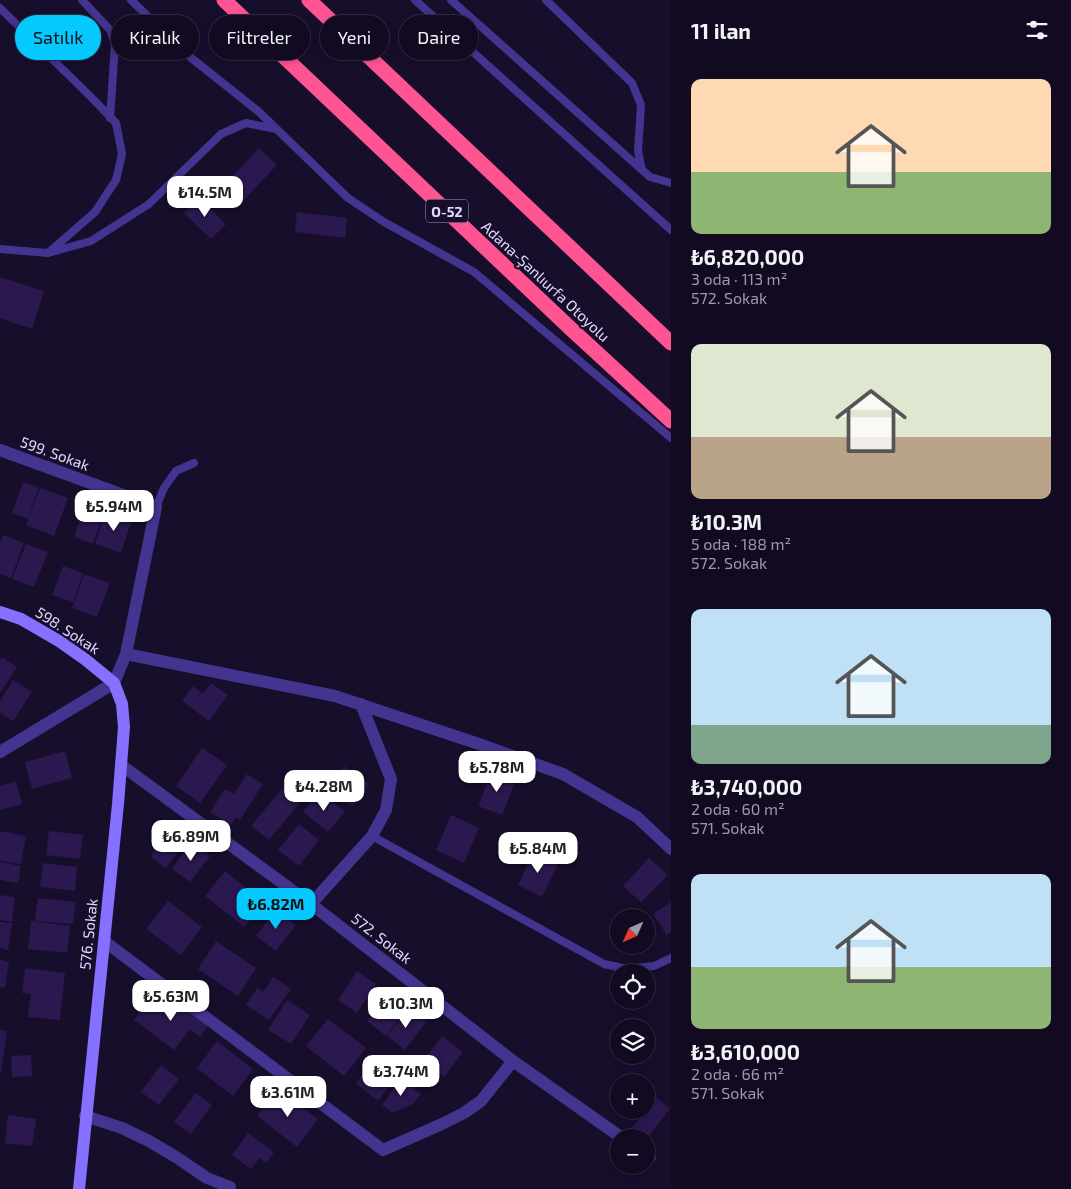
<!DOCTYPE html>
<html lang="tr">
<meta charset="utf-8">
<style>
body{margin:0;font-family:"Exo 2",sans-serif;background:#1a132a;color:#f1f3f6;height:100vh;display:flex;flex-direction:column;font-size:19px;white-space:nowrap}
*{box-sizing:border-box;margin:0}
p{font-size:16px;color:#9c9aa5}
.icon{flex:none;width:28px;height:28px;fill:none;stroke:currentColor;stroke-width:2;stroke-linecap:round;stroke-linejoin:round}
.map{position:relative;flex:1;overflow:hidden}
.panel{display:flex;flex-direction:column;background:#110a21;width:400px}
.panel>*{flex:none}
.hud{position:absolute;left:15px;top:15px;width:475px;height:45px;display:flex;gap:10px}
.needle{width:32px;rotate:225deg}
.tools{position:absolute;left:610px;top:909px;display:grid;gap:10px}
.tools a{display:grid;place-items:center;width:45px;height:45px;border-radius:50%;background:#110a21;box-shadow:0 2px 8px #0003,0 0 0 1px #302b3f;font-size:25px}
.price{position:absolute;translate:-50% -42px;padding:0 11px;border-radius:10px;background:#fff;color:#222;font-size:16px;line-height:32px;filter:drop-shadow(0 1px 2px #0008)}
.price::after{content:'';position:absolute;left:50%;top:30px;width:15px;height:11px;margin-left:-8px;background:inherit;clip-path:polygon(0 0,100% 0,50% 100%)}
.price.selected{background:#05c8ff;color:#111}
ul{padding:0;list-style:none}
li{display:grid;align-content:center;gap:10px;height:265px;padding:0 20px}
li span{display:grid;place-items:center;height:155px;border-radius:10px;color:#555}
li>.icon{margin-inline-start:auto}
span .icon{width:90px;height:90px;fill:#fffc;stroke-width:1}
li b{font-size:21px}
h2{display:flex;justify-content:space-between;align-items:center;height:60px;padding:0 20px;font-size:21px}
.tag{padding:0 18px;border-radius:22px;background:#110a21;box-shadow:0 2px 8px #0003,0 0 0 1px #302b3f;font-size:18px;line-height:45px}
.tag.selected{background:#05c8ff;color:#111}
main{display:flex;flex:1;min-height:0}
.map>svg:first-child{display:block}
.building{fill:#2a184f}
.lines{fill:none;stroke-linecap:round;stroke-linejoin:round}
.lane{stroke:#433490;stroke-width:8}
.street{stroke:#433490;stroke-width:12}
.secondary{stroke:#8570ff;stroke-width:12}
.highway{stroke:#ff5492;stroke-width:15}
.labels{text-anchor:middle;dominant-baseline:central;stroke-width:4.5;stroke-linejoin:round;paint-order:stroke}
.shield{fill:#170e2c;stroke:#a59cc0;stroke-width:1}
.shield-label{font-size:14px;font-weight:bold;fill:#e2d9ff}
.street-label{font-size:15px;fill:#e2d9ff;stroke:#170e2c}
</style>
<main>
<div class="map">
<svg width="671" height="1189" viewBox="0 0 671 1189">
<rect width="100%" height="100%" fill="#170e2c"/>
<path class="building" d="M259 148 277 165 243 201 225 184Z
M199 198 226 224 211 239 184 213Z
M297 212 347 218 345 238 295 232Z
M0 277 44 291 32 329 0 318Z
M23 482 39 487 28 519 12 513Z
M40 488 68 498 54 536 26 525Z
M86 503 105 510 93 544 74 537Z
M106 510 132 519 121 553 95 544Z
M3 535 24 543 11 578 0 574V542Z
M26 544 48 552 34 587 12 579Z
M63 566 83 573 73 602 52 595Z
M84 574 110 583 97 617 72 608Z
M2 657 17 667 0 693V660Z
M13 680 32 692 13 721 0 713V701Z
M211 683 228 695 209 721 182 701 193 686 203 694Z
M202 748 227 765 200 803 176 786Z
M65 751 72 778 32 789 25 762Z
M344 766 369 784 353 806 329 788Z
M492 771 516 780 502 815 478 806Z
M247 774 263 784 240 820 236 817 231 825 210 812 225 789 234 794Z
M290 779 308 793 269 840 251 826Z
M16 781 22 804 0 810V786Z
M320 791 345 812 328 832 303 812Z
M451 815 479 828 464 863 436 850Z
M156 821 172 823 190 836 166 868 152 858Z
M299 824 319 840 299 866 278 850Z
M0 831 26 836 21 864 0 861Z
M49 831 83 835 80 859 46 855Z
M191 842 210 856 190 882 172 869Z
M534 852 558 864 542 897 518 885Z
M649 858 668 875 641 902 623 886Z
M0 862 21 866 18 883 0 880Z
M43 863 77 867 75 891 40 887Z
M225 871 266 903 244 927 205 896Z
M0 895 15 897 12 922 0 920Z
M38 898 76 902 73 924 35 921Z
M168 901 202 927 181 955 146 929Z
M671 902V932L667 935 653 914Z
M276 910 296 925 276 951 256 936Z
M31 921 70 926 67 953 28 949Z
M0 922 12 923 8 950 0 948Z
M216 941 256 968 238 996 198 969Z
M0 960 9 962 5 988 0 987Z
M25 968 65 973 60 1020 28 1017 31 994 22 993Z
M357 971 376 984 357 1013 338 1000Z
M273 977 291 989 269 1020 246 1005 257 988 263 992Z
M388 993 407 1008 386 1036 367 1021Z
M151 996 175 1013 183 1002 211 1022 200 1037 190 1029 174 1050 134 1020Z
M287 1000 310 1015 291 1044 268 1030Z
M408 1009 426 1022 405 1050 387 1036Z
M328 1019 366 1048 344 1076 306 1046Z
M0 1030 7 1031 1 1073H0Z
M442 1036 463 1052 444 1077 423 1061Z
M217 1041 253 1069 233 1096 197 1068Z
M31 1055 32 1076 12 1077 11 1056Z
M376 1057 398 1075 378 1101 356 1083Z
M161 1065 179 1079 159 1105 141 1092Z
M401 1079 421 1094 413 1104 393 1113 382 1105Z
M278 1088 318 1119 297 1147 257 1116Z
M196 1093 212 1105 191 1134 174 1122Z
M656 1097 670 1109 647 1138H641L631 1129Z
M8 1115 36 1119 32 1146 5 1143Z
M248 1133 274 1152 266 1163 259 1158 251 1169 232 1155Z"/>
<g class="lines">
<path class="lane" d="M82 0 111 31 115 44 110 118
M131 0 190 57 258 111 348 198 384 222 474 272 671 438
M415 0 671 230
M451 0 650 177 671 183
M546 0 632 83 641 105 638 151 642 170
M0 8 91 97 116 123 122 154 116 180 95 212 48 253
M0 249 48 253 91 241 149 204 221 134 246 123 276 129
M156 507 164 488 176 471 194 463
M372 836 604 964 627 969 654 966 671 958"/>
<path class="street" d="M0 450 156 507 126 654 114 683 0 752
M126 654 335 696 479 744 563 774 637 817 671 849
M121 765 311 904 513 1061 622 1138
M311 904 372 836 386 810 391 779 361 704
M104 941 383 1150 442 1124 464 1113 481 1101 513 1061
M85 1116 122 1128 149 1141 176 1157 207 1178 230 1187
M646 1155 650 1157"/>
<path class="secondary" d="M0 612 21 619 59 641 86 660 114 683 122 704 124 727 118 804 79 1189"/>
<path class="highway" d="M224 0 570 328 671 421
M309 0 671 343"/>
</g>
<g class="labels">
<rect class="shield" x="426" y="199.5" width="42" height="23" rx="4"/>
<g class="shield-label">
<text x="447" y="211">O-52</text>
</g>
<g class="street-label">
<text transform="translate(546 281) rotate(43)">Adana-Şanlıurfa Otoyolu</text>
<text transform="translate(55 453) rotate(20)">599. Sokak</text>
<text transform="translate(68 630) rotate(33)">598. Sokak</text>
<text transform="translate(88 934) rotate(-84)">576. Sokak</text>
<text transform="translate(382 938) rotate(38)">572. Sokak</text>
</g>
</g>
</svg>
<div class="tools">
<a><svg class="needle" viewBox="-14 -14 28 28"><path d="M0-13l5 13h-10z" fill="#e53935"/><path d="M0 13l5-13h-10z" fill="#9c9aa5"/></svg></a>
<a><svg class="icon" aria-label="locate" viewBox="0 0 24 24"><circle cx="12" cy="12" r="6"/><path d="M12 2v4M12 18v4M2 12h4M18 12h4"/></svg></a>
<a><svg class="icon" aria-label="layers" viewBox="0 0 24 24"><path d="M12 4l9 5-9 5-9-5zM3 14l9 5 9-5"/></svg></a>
<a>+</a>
<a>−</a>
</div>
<b class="price" style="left:205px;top:218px">₺14.5M</b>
<b class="price" style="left:114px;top:532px">₺5.94M</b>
<b class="price" style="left:497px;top:793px">₺5.78M</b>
<b class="price" style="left:324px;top:812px">₺4.28M</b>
<b class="price" style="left:191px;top:862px">₺6.89M</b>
<b class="price" style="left:538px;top:874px">₺5.84M</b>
<b class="price selected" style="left:276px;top:930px">₺6.82M</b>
<b class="price" style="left:171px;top:1022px">₺5.63M</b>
<b class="price" style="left:406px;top:1029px">₺10.3M</b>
<b class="price" style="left:401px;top:1097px">₺3.74M</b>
<b class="price" style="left:288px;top:1118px">₺3.61M</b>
<div class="hud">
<a class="tag selected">Satılık</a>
<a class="tag">Kiralık</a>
<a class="tag">Filtreler</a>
<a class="tag">Yeni</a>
<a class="tag">Daire</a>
</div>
</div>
<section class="panel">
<h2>11 ilan<svg class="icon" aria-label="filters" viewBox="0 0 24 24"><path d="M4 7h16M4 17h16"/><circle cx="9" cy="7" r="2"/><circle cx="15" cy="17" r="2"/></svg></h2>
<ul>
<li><span style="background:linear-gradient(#ffd9b3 60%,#8fb573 0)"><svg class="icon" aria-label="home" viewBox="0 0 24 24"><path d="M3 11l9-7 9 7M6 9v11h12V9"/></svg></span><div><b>₺6,820,000</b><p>3 oda · 113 m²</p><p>572. Sokak</p></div></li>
<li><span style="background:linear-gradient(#dfe7d0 60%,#b9a48a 0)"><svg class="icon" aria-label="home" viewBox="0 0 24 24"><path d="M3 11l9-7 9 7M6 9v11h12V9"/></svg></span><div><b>₺10.3M</b><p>5 oda · 188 m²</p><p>572. Sokak</p></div></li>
<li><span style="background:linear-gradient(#bfe0f5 75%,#7fa58c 0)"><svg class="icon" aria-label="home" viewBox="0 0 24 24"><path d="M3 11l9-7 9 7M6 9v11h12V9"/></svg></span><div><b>₺3,740,000</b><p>2 oda · 60 m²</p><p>571. Sokak</p></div></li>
<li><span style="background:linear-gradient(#bfe0f5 60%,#8fb573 0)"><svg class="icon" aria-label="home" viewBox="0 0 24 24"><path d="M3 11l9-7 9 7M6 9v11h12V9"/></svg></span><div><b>₺3,610,000</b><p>2 oda · 66 m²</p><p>571. Sokak</p></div></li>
</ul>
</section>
</main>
